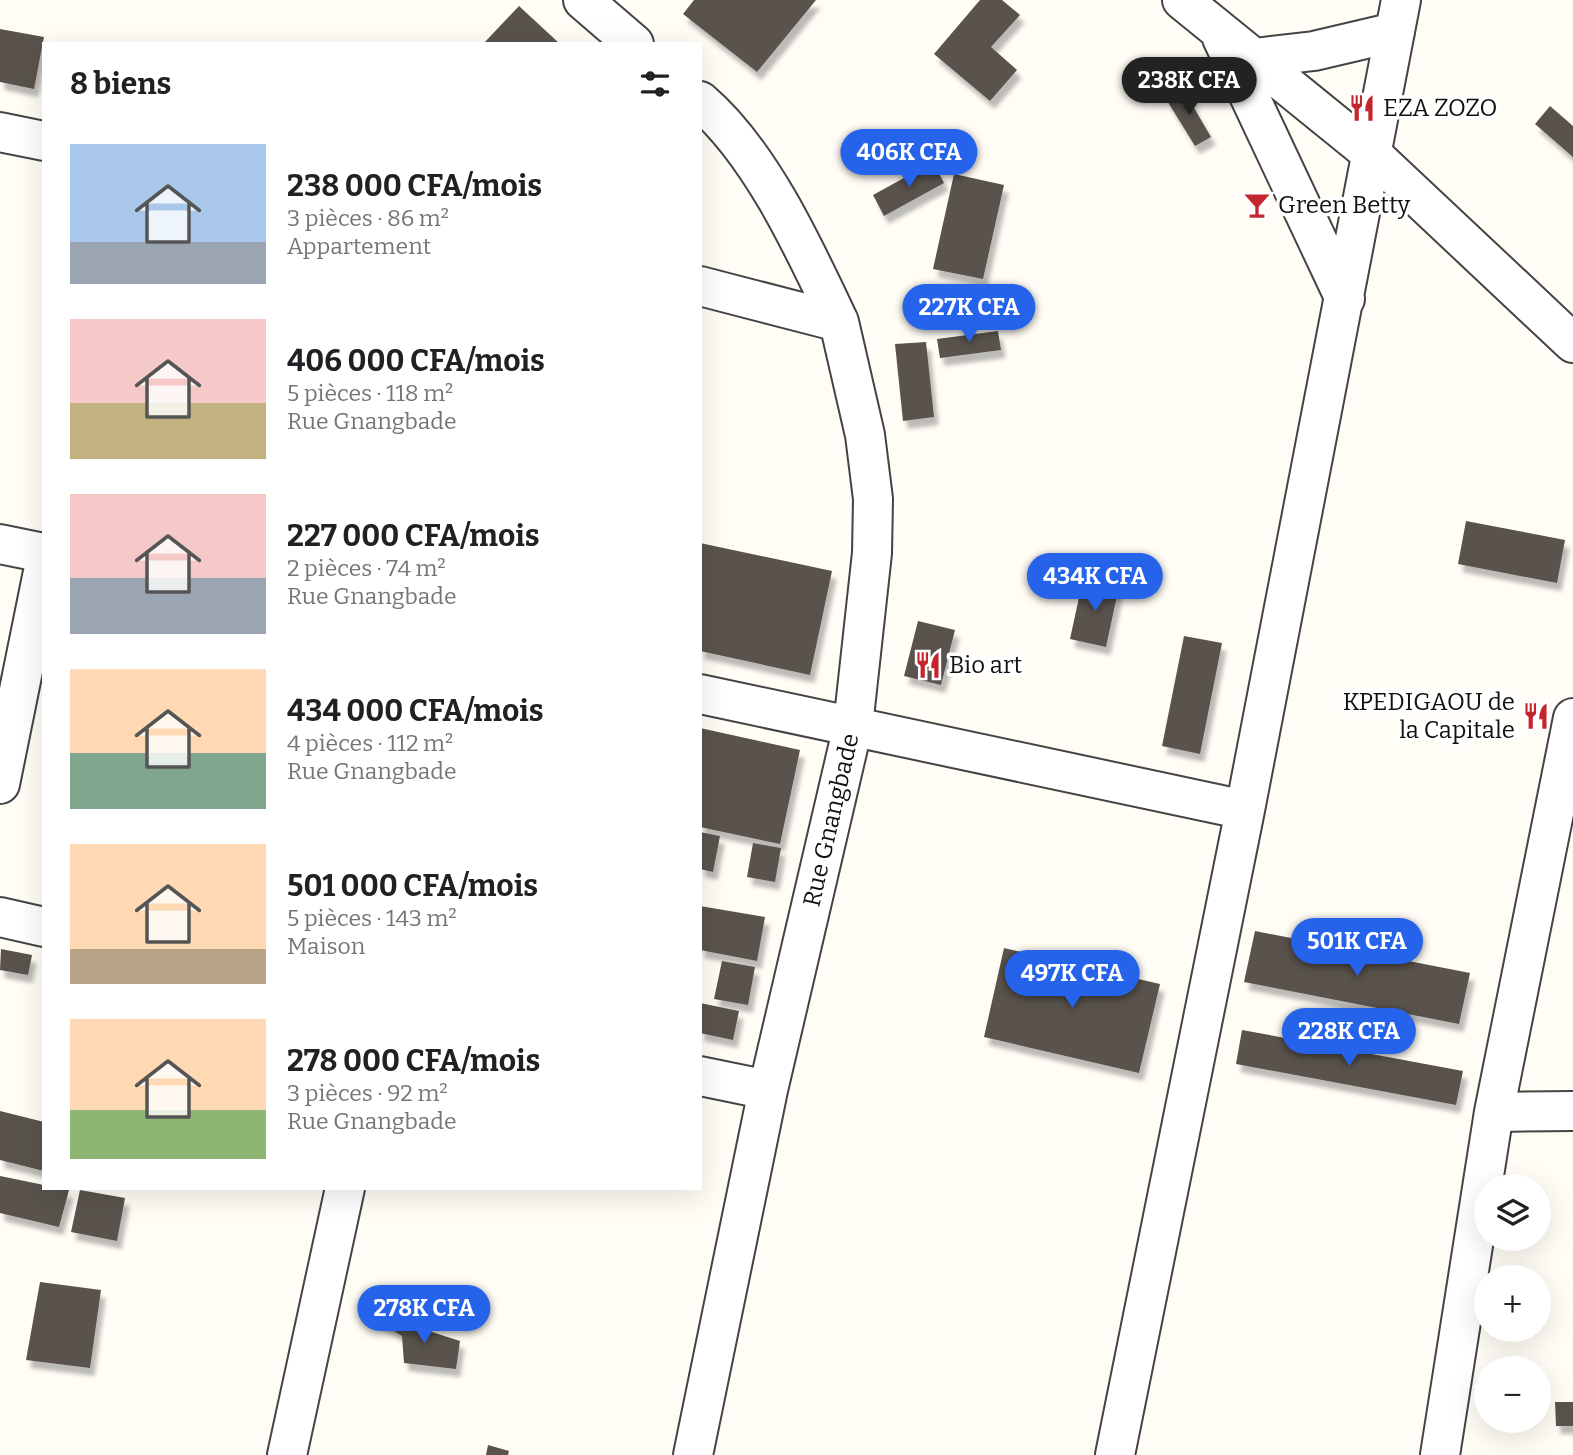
<!DOCTYPE html>
<html lang="fr">
<meta charset="utf-8">
<style>
body{margin:0;font-family:Bitter,serif;background:#f2f2f2;color:#202124;height:100vh;display:flex;flex-direction:column;font-size:26px;white-space:nowrap}
*{box-sizing:border-box;margin:0}
p{font-size:23px;color:#757577}
.icon{flex:none;width:38px;height:38px;fill:none;stroke:currentColor;stroke-width:2;stroke-linecap:round;stroke-linejoin:round}
.map{position:relative;flex:1;overflow:hidden}
.details{position:absolute;left:42px;top:42px;width:660px;height:1148px;display:flex;flex-direction:column;background:#fff;border-radius:0px;box-shadow:0 7px 28px #0002}
.details>*{flex:none}
.controls{position:absolute;left:1474px;top:1174px;display:grid;gap:14px}
.controls a{display:grid;place-items:center;width:77px;height:77px;border-radius:50%;background:#fff;box-shadow:0 7px 28px #0002;font-size:35px}
.price{position:absolute;translate:-50% -60px;padding:0 16px;border-radius:24px;background:#2563eb;color:#fff;font-size:23px;line-height:46px;filter:drop-shadow(0 2px 4px #0008)}
.price::after{content:'';position:absolute;left:50%;top:42px;width:21px;height:16px;margin-left:-10px;background:inherit;clip-path:polygon(0 0,100% 0,50% 100%)}
.price.on{background:#222;color:#fff}
ul{padding:0;list-style:none}
li{display:flex;align-items:center;gap:21px;height:175px;padding:0 28px}
li span{display:grid;place-items:center;flex:none;width:196px;height:140px;border-radius:0px;color:#555}
li>.icon{margin-inline-start:auto}
span .icon{width:84px;height:84px;fill:#fffc;stroke-width:1}
li b{font-size:30px}
h2{display:flex;justify-content:space-between;align-items:center;height:84px;padding:0 28px;font-size:30px}
.map>svg:first-child{display:block}
.building{fill:#5a524d;filter:url(#shadow)}
.lines{fill:none;stroke-linecap:round;stroke-linejoin:round}
.minor-casing{stroke:#444;stroke-width:42}
.minor{stroke:#fff;stroke-width:38}
.labels{text-anchor:middle;dominant-baseline:central;stroke-width:7;stroke-linejoin:round;paint-order:stroke}
.poi-label{font-size:24px;fill:#111;stroke:#fff;text-anchor:start}
.street-label{font-size:24px;fill:#111;stroke:#fff}
</style>
<div class="map">
<svg width="1573" height="1455" viewBox="0 0 1573 1455">
<defs>
<filter id="shadow"><feDropShadow dx="4.5" dy="8" stdDeviation="2" flood-color="#0004"/></filter>
</defs>
<rect width="100%" height="100%" fill="#fffdf5"/>
<path class="building" d="M694 0H816L757 72 683 14Z
M980 0H1002L1020 15 991 47 1017 70 990 101 934 54Z
M519 6 560 44H483Z
M0 29 44 37 34 89 0 82Z
M1183 89 1211 137 1195 146 1166 99Z
M1550 106 1573 126V157L1535 124Z
M933 162 944 183 884 216 873 195Z
M954 174 1004 185 983 279 933 269Z
M998 331 1001 350 940 358 937 339Z
M926 342 934 417 903 421 895 344Z
M1466 521 1565 540 1557 583 1458 564Z
M700 543 832 571 810 675 700 651Z
M1083 579 1119 586 1106 647 1070 639Z
M918 621 955 630 941 685 904 676Z
M1184 636 1222 643 1200 754 1162 746Z
M700 728 800 750 780 844 700 827Z
M700 832 720 836 713 872 700 869Z
M753 843 781 848 775 882 747 877Z
M700 906 765 917 757 961 700 950Z
M1255 931 1470 973 1459 1024 1244 982Z
M1004 948 1160 984 1139 1073 984 1037Z
M1 949 32 955 28 975 0 970Z
M722 961 755 967 748 1005 714 999Z
M700 1003 739 1011 733 1040 700 1033Z
M1242 1030 1463 1071 1456 1105 1236 1064Z
M0 1111 44 1122V1171L0 1160Z
M0 1176 44 1185V1188L69 1190 59 1227 0 1213Z
M80 1190 125 1198 117 1241 71 1232Z
M40 1282 101 1290 90 1368 26 1360Z
M390 1312 413 1326 460 1341 456 1369 404 1363 402 1336 379 1321Z
M1555 1402H1573V1426H1556Z
M488 1445 509 1451 508 1455H486Z"/>
<g class="lines">
<defs>
<path id="minor" d="M583 0 634 44
M1182 0 1373 155 1573 343
M1222 38 1345 299
M1255 58 1314 51 1395 32
M700 101C761 153 805 250 839 322
M0 132 44 141
M0 544 44 553
M700 694 1245 810
M0 784 44 567
M0 917 44 927
M700 1076 768 1090
M1494 1112 1573 1111
M287 1455 345 1188
M693 1455 768 1090 853 726 872 553 873 499 865 435 839 322 700 286
M1115 1455 1245 810 1401 0
M1440 1455 1494 1112 1573 718"/>
</defs>
<use href="#minor" class="minor-casing"/>
<use href="#minor" class="minor"/>
</g>
<defs>
<symbol id="restaurant-bare" viewBox="-9 -9 18 18"><path d="M-5-6h1v4h1v-4h1v4h1v-4h1v5L-1.5 .5V6h-2V.5L-5-1ZM5-6V6H3V1.5H1.5Q1.5-4 5-6Z" fill="#c4262e" stroke="#fff" stroke-width="2.5" paint-order="stroke"/></symbol>
<symbol id="bar-bare" viewBox="-9 -9 18 18"><path d="M-6-5H6L.8 .8V4.5H3.5V6h-7V4.5H-.8V.8Z" fill="#c4262e" stroke="#fff" stroke-width="2.5" paint-order="stroke"/></symbol>
</defs>
<g fill-rule="evenodd">
<use href="#restaurant-bare" x="1343" y="89" width="38" height="38"/>
<use href="#bar-bare" x="1238" y="186" width="38" height="38"/>
<use href="#restaurant-bare" x="909" y="646" width="38" height="38"/>
<use href="#restaurant-bare" x="1517" y="697" width="38" height="38"/>
</g>
<g class="labels">
<g class="poi-label">
<text x="1383" y="108">EZA ZOZO</text>
<text x="1278" y="205">Green Betty</text>
<text x="949" y="665">Bio art</text>
<text x="1515" y="702" text-anchor="end">KPEDIGAOU de<tspan x="1515" dy="28">la Capitale</tspan></text>
</g>
<g class="street-label">
<text transform="translate(831 820) rotate(-77)">Rue Gnangbade</text>
</g>
</g>
</svg>
<div class="controls">
<a><svg class="icon" aria-label="layers" viewBox="0 0 24 24"><path d="M12 4l9 5-9 5-9-5zM3 14l9 5 9-5"/></svg></a>
<a>+</a>
<a>−</a>
</div>
<b class="price on" style="left:1189px;top:117px">238K CFA</b>
<b class="price" style="left:909px;top:189px">406K CFA</b>
<b class="price" style="left:969px;top:344px">227K CFA</b>
<b class="price" style="left:1095px;top:613px">434K CFA</b>
<b class="price" style="left:1357px;top:978px">501K CFA</b>
<b class="price" style="left:1072px;top:1010px">497K CFA</b>
<b class="price" style="left:1349px;top:1068px">228K CFA</b>
<b class="price" style="left:424px;top:1345px">278K CFA</b>
<section class="details">
<h2>8 biens<svg class="icon" aria-label="filters" viewBox="0 0 24 24"><path d="M4 7h16M4 17h16"/><circle cx="9" cy="7" r="2"/><circle cx="15" cy="17" r="2"/></svg></h2>
<ul>
<li><span style="background:linear-gradient(#a9c7e8 70%,#9aa5b1 0)"><svg class="icon" aria-label="home" viewBox="0 0 24 24"><path d="M3 11l9-7 9 7M6 9v11h12V9"/></svg></span><div><b>238 000 CFA/mois</b><p>3 pièces · 86 m²</p><p>Appartement</p></div></li>
<li><span style="background:linear-gradient(#f6c9c9 60%,#c2b280 0)"><svg class="icon" aria-label="home" viewBox="0 0 24 24"><path d="M3 11l9-7 9 7M6 9v11h12V9"/></svg></span><div><b>406 000 CFA/mois</b><p>5 pièces · 118 m²</p><p>Rue Gnangbade</p></div></li>
<li><span style="background:linear-gradient(#f6c9c9 60%,#9aa5b1 0)"><svg class="icon" aria-label="home" viewBox="0 0 24 24"><path d="M3 11l9-7 9 7M6 9v11h12V9"/></svg></span><div><b>227 000 CFA/mois</b><p>2 pièces · 74 m²</p><p>Rue Gnangbade</p></div></li>
<li><span style="background:linear-gradient(#ffd9b3 60%,#7fa58c 0)"><svg class="icon" aria-label="home" viewBox="0 0 24 24"><path d="M3 11l9-7 9 7M6 9v11h12V9"/></svg></span><div><b>434 000 CFA/mois</b><p>4 pièces · 112 m²</p><p>Rue Gnangbade</p></div></li>
<li><span style="background:linear-gradient(#ffd9b3 75%,#b9a48a 0)"><svg class="icon" aria-label="home" viewBox="0 0 24 24"><path d="M3 11l9-7 9 7M6 9v11h12V9"/></svg></span><div><b>501 000 CFA/mois</b><p>5 pièces · 143 m²</p><p>Maison</p></div></li>
<li><span style="background:linear-gradient(#ffd9b3 65%,#8fb573 0)"><svg class="icon" aria-label="home" viewBox="0 0 24 24"><path d="M3 11l9-7 9 7M6 9v11h12V9"/></svg></span><div><b>278 000 CFA/mois</b><p>3 pièces · 92 m²</p><p>Rue Gnangbade</p></div></li>
</ul>
</section>
</div>
